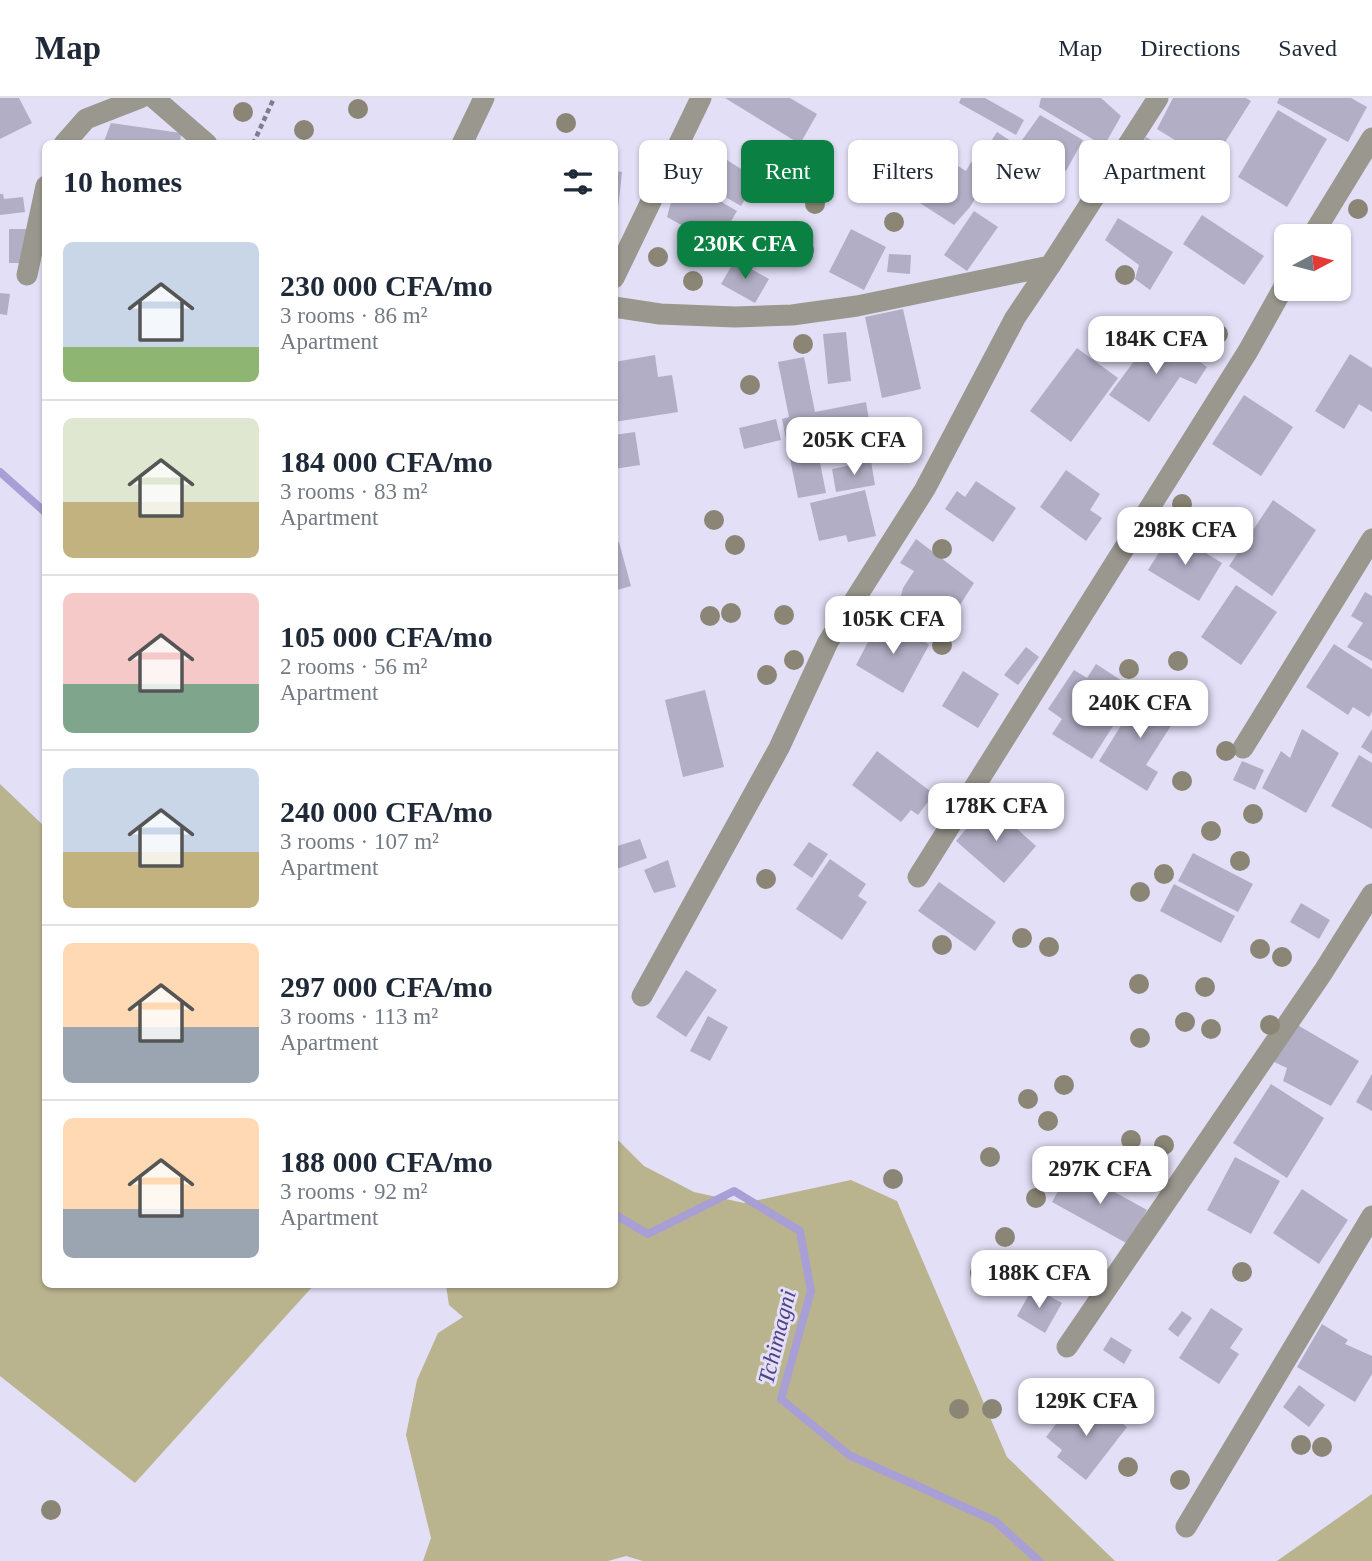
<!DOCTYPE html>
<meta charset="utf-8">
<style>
body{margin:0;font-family:"Times New Roman",serif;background:#f2f2f3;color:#1f2937;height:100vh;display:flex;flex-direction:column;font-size:26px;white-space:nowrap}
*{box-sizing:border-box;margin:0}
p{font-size:23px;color:#747a83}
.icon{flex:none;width:38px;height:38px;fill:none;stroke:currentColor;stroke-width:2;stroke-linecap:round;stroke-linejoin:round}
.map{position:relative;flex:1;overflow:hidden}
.side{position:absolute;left:42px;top:42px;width:576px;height:1148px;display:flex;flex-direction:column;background:#fff;border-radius:10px;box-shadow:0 2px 5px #0004}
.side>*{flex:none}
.top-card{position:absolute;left:639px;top:42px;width:628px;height:63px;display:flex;gap:14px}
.needle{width:46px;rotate:83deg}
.fabs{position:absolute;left:1274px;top:126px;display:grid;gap:14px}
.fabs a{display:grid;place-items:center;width:77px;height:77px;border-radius:10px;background:#fff;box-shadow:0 2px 5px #0004;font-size:35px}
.price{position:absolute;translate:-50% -60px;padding:0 16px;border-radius:14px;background:#fff;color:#222;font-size:23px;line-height:46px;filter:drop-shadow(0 2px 4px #0008)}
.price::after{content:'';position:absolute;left:50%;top:42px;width:21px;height:16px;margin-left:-10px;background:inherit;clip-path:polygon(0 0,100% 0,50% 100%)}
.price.on{background:#0b8043;color:#fff}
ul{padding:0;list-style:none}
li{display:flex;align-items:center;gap:21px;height:175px;padding:0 21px}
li+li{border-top:2px solid #e0e1e3}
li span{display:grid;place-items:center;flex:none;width:196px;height:140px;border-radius:10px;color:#555}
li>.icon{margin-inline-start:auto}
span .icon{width:84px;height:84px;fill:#fffc;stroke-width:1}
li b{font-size:30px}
h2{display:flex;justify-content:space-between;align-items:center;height:84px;padding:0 21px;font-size:30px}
.chip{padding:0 24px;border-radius:10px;background:#fff;box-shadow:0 2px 5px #0004;font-size:24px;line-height:63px}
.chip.on{background:#0b8043;color:#fff}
header{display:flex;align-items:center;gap:42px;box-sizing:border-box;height:98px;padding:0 35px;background:#fff;border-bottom:2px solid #e0e1e3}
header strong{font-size:33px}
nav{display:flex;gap:38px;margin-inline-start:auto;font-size:24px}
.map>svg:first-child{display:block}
.green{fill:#b9b38e}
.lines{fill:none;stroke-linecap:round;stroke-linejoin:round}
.stream{stroke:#a89fd6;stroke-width:8}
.building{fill:#b1aec5}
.path{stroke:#7f7d8c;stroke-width:4.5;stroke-dasharray:5 3.5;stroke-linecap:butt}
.minor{stroke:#99978e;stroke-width:21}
.tree{fill:#8b8575}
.labels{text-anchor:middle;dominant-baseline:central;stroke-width:6;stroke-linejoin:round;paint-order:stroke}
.water-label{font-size:23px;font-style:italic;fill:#514286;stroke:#e2dff6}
</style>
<header>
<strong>Map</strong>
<nav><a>Map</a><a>Directions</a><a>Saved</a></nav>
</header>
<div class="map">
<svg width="1372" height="1463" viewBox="0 0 1372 1463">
<rect width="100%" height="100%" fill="#e2dff6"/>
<path class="green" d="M0 686 45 729 46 1186 314 1187 135 1385 0 1278Z
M614 1038 644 1068 694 1094 744 1105 851 1082 897 1103 1007 1359 1115 1463H643L626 1458 608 1463H423L431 1440 406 1337 417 1282 438 1235 463 1219 449 1207 446 1187 614 1186Z
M1372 1396V1463H1277Z"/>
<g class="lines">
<path class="stream" d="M0 374 46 415
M614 1116 648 1136 734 1093 800 1133 811 1193 781 1301 849 1357 995 1423 1039 1463"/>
</g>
<path class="building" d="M0 0H19L32 25 0 41Z
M725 0H790L817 16 800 46Z
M961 0H985L1024 22 1016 37 959 5Z
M1041 0H1101L1121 18 1104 48 1039 9Z
M1173 0H1246L1251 3 1212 65 1157 31Z
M1279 0H1351L1367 9 1348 44 1277 5Z
M1278 12 1327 41 1287 109 1238 79Z
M1040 17 1083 42 1066 73 1020 45Z
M111 25 181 35 180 46H103Z
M997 34 1023 51 1010 71 984 54Z
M1146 39 1159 47 1141 74 1128 66Z
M918 43 966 73 971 64 990 76 970 109 954 127 886 83 897 66 954 100 903 67Z
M700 45 757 81 741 108 684 75Z
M614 73 622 74 617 120H614Z
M678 79 737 113 717 147 667 119Z
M0 96H3L4 101 23 99 25 114 0 117Z
M974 113 998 129 967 173 944 157Z
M1202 117 1264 158 1244 187 1183 146Z
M1118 120 1173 154 1150 192 1135 181 1139 167 1105 142Z
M748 124 762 133 749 155 734 146Z
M9 131H27V165H9Z
M851 131 886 149 864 192 829 174Z
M889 156 911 157 910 176 887 174Z
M735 162 769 181 755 205 721 186Z
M0 195 10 196 7 217 0 216Z
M903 211 921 291 882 300 865 219Z
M1157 232 1207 269 1196 286 1180 279 1149 324 1109 297Z
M846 234 851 283 828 286 823 236Z
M1077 250 1118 280 1071 344 1030 313Z
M1350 256 1372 270V314L1359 306 1344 331 1315 313Z
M655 257 658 279 672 277 678 314 614 324V264Z
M804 259 815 314 866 304 870 328 815 339 826 395 798 400 782 321 789 319 778 264Z
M1244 297 1293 329 1261 378 1212 346Z
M776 321 781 342 744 351 739 330Z
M635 334 640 367 614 371V337Z
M871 363 875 387 836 394 832 371Z
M1066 372 1100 396 1090 412 1102 420 1086 443 1040 409Z
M976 383 1016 410 993 444 945 411 957 393 965 399Z
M865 392 876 438 848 444 846 437 819 443 810 405Z
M1273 402 1316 432 1272 498 1229 468Z
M1172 434 1222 465 1199 503 1148 472Z
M916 441 974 485 937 543 897 513 903 490 914 473 900 465Z
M619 444 631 488 614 493V445Z
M1236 487 1277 514 1241 567 1201 539Z
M1365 494 1372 498V563L1347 549 1363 525 1351 518Z
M901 525 929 547 903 595 856 567 877 527 889 536Z
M1334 546 1372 571V614L1369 619 1353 609 1348 617 1306 589Z
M1026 549 1039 559 1018 587 1004 577Z
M1096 566 1136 592 1092 661 1052 636 1062 621 1048 611 1074 572 1087 580Z
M963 573 999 596 978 630 942 608Z
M705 592 724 669 683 679 665 602Z
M1143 592 1179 615 1146 667 1158 674 1147 693 1099 663Z
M1302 631 1339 655 1306 715 1262 690 1281 653 1290 660Z
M1372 631V656L1361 649Z
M877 653 934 696 918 717 911 712 901 724 852 687Z
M1359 657 1372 665V731L1331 708Z
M1242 663 1264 672 1255 692 1233 682Z
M988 705 1036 748 1004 785 956 743Z
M640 741 647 760 614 772V749Z
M809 744 828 756 812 780 793 767Z
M1193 755 1253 786 1238 814 1178 783Z
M830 761 866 786 858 798 867 804 842 842 796 811Z
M668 762 676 789 654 795 644 772Z
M939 784 996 824 975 853 918 813Z
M1174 786 1235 818 1221 845 1160 813Z
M1301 805 1330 822 1319 841 1290 824Z
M686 872 717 892 686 939 656 919Z
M708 918 728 929 710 963 690 953Z
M1294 925 1359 963 1331 1008 1283 983 1287 970 1272 963Z
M1372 976V1013L1356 1004Z
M1271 986 1324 1020 1287 1080 1233 1045Z
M1235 1059 1280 1083 1251 1136 1207 1112Z
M1071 1070 1147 1112 1128 1146 1052 1104Z
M1302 1091 1348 1122 1319 1166 1273 1135Z
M1033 1189 1062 1205 1045 1235 1017 1218Z
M1211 1210 1243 1231 1230 1250 1239 1256 1219 1286 1179 1260Z
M1182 1213 1192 1220 1178 1239 1168 1231Z
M1322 1226 1348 1242 1345 1246 1372 1258V1276L1355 1304 1297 1269Z
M1111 1239 1132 1252 1124 1266 1103 1252Z
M1299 1287 1325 1307 1309 1329 1283 1309Z
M1093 1302 1127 1329 1086 1382 1057 1359 1062 1352 1046 1339 1068 1310 1080 1318Z"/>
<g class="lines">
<path class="path" d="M253 46 274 0"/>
<path class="minor" d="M154 0 207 46
M64 46 86 21 140 0
M462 46 484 0
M1312 138 1372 40
M27 177 46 88
M614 180 701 0
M614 209 660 216 735 219 792 217 857 208 1050 168 1158 0
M1243 650 1372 441
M918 779 1248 253 1286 185
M642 898 779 650 828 544 925 391 1015 220 1050 168
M1067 1249 1323 874 1372 796
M1186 1429 1372 1118"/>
</g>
<g class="tree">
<circle cx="358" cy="11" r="10"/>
<circle cx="243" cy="14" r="10"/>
<circle cx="566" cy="25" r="10"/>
<circle cx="304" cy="32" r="10"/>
<circle cx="1092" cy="75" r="10"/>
<circle cx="1028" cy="77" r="10"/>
<circle cx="815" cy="106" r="10"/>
<circle cx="1358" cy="111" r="10"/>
<circle cx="894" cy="124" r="10"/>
<circle cx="804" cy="152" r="10"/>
<circle cx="658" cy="159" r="10"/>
<circle cx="1125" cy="177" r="10"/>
<circle cx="693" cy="183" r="10"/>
<circle cx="1218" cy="236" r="10"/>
<circle cx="803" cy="246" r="10"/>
<circle cx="750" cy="287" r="10"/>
<circle cx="1182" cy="406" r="10"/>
<circle cx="714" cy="422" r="10"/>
<circle cx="735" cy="447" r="10"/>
<circle cx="942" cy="451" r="10"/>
<circle cx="731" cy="515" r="10"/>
<circle cx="784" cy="517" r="10"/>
<circle cx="710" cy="518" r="10"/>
<circle cx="942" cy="547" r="10"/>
<circle cx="794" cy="562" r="10"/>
<circle cx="1178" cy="563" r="10"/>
<circle cx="1129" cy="571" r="10"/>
<circle cx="767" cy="577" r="10"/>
<circle cx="1226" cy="653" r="10"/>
<circle cx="1182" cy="683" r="10"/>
<circle cx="1021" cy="706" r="10"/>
<circle cx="1253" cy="716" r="10"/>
<circle cx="1211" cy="733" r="10"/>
<circle cx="1240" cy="763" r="10"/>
<circle cx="1164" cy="776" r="10"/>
<circle cx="766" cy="781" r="10"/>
<circle cx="1140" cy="794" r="10"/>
<circle cx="1022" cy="840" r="10"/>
<circle cx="942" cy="847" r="10"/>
<circle cx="1049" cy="849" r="10"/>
<circle cx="1260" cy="851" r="10"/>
<circle cx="1282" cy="859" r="10"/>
<circle cx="1139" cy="886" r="10"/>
<circle cx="1205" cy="889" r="10"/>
<circle cx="1185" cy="924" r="10"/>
<circle cx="1270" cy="927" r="10"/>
<circle cx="1211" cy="931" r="10"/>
<circle cx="1140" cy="940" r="10"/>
<circle cx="1064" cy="987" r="10"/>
<circle cx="1028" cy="1001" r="10"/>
<circle cx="1048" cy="1023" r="10"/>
<circle cx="1131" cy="1042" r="10"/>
<circle cx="1164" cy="1047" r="10"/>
<circle cx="990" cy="1059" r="10"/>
<circle cx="893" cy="1081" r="10"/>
<circle cx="1036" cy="1100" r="10"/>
<circle cx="1005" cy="1139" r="10"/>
<circle cx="1242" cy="1174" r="10"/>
<circle cx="980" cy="1175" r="10"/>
<circle cx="1141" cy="1306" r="10"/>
<circle cx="959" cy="1311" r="10"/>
<circle cx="992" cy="1311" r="10"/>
<circle cx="1301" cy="1347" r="10"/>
<circle cx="1322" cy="1349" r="10"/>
<circle cx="1128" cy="1369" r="10"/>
<circle cx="1180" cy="1382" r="10"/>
<circle cx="51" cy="1412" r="10"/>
</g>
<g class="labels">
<g class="water-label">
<text transform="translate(777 1239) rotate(-76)">Tchimagni</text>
</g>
</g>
</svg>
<div class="fabs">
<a><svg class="needle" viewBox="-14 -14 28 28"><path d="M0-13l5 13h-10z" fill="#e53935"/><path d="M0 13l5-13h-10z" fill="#747a83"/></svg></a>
</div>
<b class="price on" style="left:745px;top:183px">230K CFA</b>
<b class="price" style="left:1156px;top:278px">184K CFA</b>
<b class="price" style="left:854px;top:379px">205K CFA</b>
<b class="price" style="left:1185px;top:469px">298K CFA</b>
<b class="price" style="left:893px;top:558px">105K CFA</b>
<b class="price" style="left:1140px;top:642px">240K CFA</b>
<b class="price" style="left:996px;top:745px">178K CFA</b>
<b class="price" style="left:1100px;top:1108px">297K CFA</b>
<b class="price" style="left:1039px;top:1212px">188K CFA</b>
<b class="price" style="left:1086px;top:1340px">129K CFA</b>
<div class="top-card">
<a class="chip">Buy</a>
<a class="chip on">Rent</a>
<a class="chip">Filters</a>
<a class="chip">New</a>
<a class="chip">Apartment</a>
</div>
<section class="side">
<h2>10 homes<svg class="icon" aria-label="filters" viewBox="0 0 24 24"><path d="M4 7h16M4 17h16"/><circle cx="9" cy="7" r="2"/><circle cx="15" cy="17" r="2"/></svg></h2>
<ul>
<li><span style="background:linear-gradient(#c9d6e8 75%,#8fb573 0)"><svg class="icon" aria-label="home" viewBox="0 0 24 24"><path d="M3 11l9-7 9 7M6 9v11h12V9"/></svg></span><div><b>230 000 CFA/mo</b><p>3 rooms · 86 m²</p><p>Apartment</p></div></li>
<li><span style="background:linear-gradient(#dfe7d0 60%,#c2b280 0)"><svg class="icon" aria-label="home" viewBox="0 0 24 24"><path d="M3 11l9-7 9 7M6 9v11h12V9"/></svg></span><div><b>184 000 CFA/mo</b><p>3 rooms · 83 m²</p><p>Apartment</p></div></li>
<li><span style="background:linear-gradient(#f6c9c9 65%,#7fa58c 0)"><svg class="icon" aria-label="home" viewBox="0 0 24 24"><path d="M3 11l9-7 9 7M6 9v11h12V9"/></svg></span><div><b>105 000 CFA/mo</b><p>2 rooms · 56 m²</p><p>Apartment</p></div></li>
<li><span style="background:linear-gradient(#c9d6e8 60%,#c2b280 0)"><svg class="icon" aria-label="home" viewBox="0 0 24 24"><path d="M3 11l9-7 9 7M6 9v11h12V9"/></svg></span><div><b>240 000 CFA/mo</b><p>3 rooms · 107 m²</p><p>Apartment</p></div></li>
<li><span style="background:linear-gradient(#ffd9b3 60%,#9aa5b1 0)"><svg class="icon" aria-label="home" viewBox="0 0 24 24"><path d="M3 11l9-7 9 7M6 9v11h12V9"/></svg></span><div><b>297 000 CFA/mo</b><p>3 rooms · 113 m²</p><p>Apartment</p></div></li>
<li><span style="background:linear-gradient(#ffd9b3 65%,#9aa5b1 0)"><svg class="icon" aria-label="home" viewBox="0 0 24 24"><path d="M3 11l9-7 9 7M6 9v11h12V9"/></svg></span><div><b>188 000 CFA/mo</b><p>3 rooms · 92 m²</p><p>Apartment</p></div></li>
</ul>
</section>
</div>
